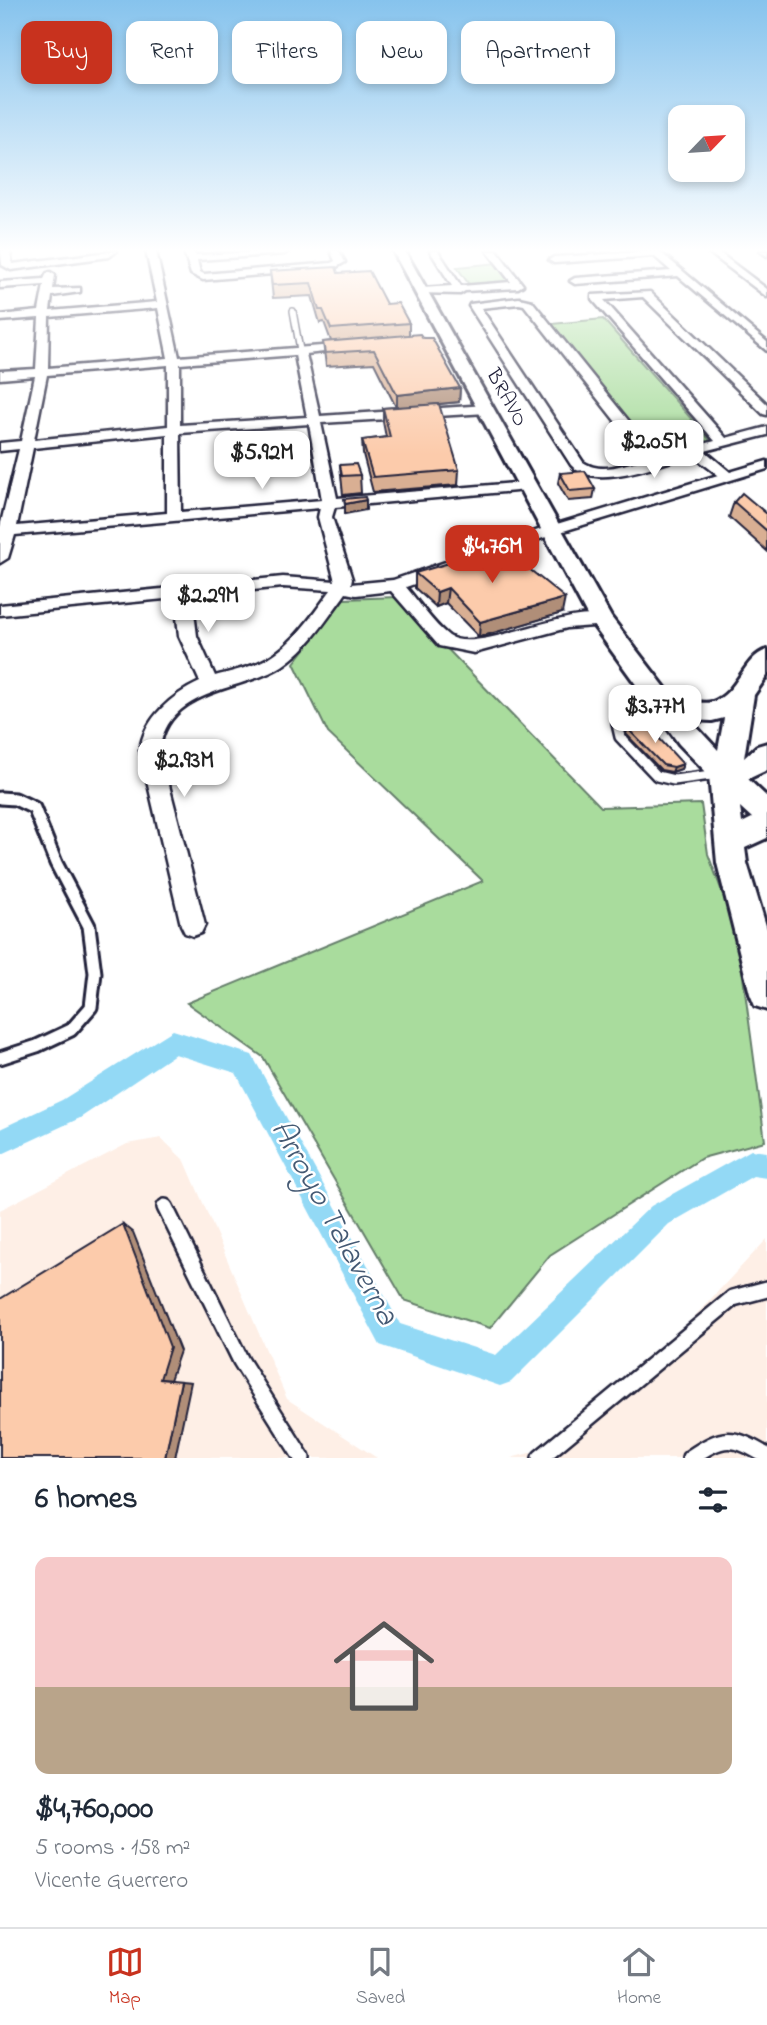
<!DOCTYPE html>
<meta charset="utf-8">
<style>
body{margin:0;font-family:"Indie Flower",sans-serif;background:#f2f2f3;color:#1f2937;height:100vh;display:flex;flex-direction:column;font-size:26px;white-space:nowrap}
*{box-sizing:border-box;margin:0}
p{font-size:23px;color:#747a83}
.icon{flex:none;width:38px;height:38px;fill:none;stroke:currentColor;stroke-width:2;stroke-linecap:round;stroke-linejoin:round}
.map{position:relative;height:1458px;overflow:hidden}
.drawer{display:flex;flex-direction:column;background:#fff;flex:1}
.drawer>*{flex:none}
.guide{position:absolute;left:21px;top:21px;width:726px;height:63px;display:flex;gap:14px}
.needle{width:46px;rotate:65deg}
.fabs{position:absolute;left:668px;top:105px;display:grid;gap:14px}
.fabs a{display:grid;place-items:center;width:77px;height:77px;border-radius:14px;background:#fff;box-shadow:0 4px 10px #0003;font-size:35px}
.price{position:absolute;translate:-50% -60px;padding:0 16px;border-radius:14px;background:#fff;color:#222;font-size:23px;line-height:46px;filter:drop-shadow(0 2px 4px #0008)}
.price::after{content:'';position:absolute;left:50%;top:42px;width:21px;height:16px;margin-left:-10px;background:inherit;clip-path:polygon(0 0,100% 0,50% 100%)}
.price.on{background:#c8321e;color:#fff}
ul{padding:0;list-style:none}
li{display:grid;align-content:center;gap:14px;height:371px;padding:0 35px}
li+li{border-top:2px solid #e0e1e3}
li span{display:grid;place-items:center;height:217px;border-radius:14px;color:#555}
li>.icon{margin-inline-start:auto}
span .icon{width:126px;height:126px;fill:#fffc;stroke-width:1}
li b{font-size:30px}
h2{display:flex;justify-content:space-between;align-items:center;height:84px;padding:0 35px;font-size:30px}
.chip{padding:0 24px;border-radius:14px;background:#fff;box-shadow:0 4px 10px #0003;font-size:24px;line-height:63px}
.chip.on{background:#c8321e;color:#fff}
.menu{display:flex;justify-content:space-around;align-items:center;height:98px;border-top:2px solid #e0e1e3;background:#fff;font-size:19px;color:#747a83}
.menu a{display:grid;justify-items:center;gap:4px}
.menu .on{color:#c8321e}
.map>svg:first-child{display:block}
.built{fill:#feefe6}
.green{fill:#a9dc9d;stroke:#667f6c;stroke-width:2}
.lines{fill:none;stroke-linecap:round;stroke-linejoin:round}
.canal{fill:#93d9f5;fill-rule:evenodd}
.service-far3-casing{stroke:#22223b;stroke-width:8}
.service-far2-casing{stroke:#22223b;stroke-width:14}
.service-far1-casing{stroke:#22223b;stroke-width:17}
.service-casing{stroke:#22223b;stroke-width:20}
.minor-casing{stroke:#22223b;stroke-width:5}
.secondary-casing{stroke:#22223b;stroke-width:6}
.service-far3{stroke:#fff;stroke-width:5}
.service-far2{stroke:#fff;stroke-width:9}
.service-far1{stroke:#fff;stroke-width:11}
.service{stroke:#fff;stroke-width:15}
.minor{fill:#fff;fill-rule:evenodd}
.secondary{fill:#fff;fill-rule:evenodd}
.wall{fill:#d9af93;stroke:#22223b;stroke-width:2}
.shaded-wall{fill:#b08e78;stroke:#22223b;stroke-width:2}
.building{fill:#fccbab;stroke:#22223b;stroke-width:2}
.labels{text-anchor:middle;dominant-baseline:central;stroke-width:5;stroke-linejoin:round;paint-order:stroke}
.far-street-label{font-size:21px;fill:#22223b;stroke:#fff}
.near-water-label{font-size:32px;font-style:italic;fill:#445973;stroke:#fff}
</style>
<div class="map">
<svg width="767" height="1458" viewBox="0 0 767 1458">
<rect width="100%" height="100%" fill="#fff"/>
<filter id="ink" filterUnits="userSpaceOnUse"><feTurbulence type="fractalNoise" baseFrequency=".0143" numOctaves="2"/><feDisplacementMap in="SourceGraphic" scale="14" xChannelSelector="R" yChannelSelector="G"/><feConvolveMatrix kernelMatrix="1 2 1 2 8 2 1 2 1" color-interpolation-filters="sRGB"/></filter>
<g filter="url(#ink)">
<path class="built" d="M161 1138 185 1161 287 1399 377 1458H0V1210L127 1144Z
M767 1239V1458H511L562 1444 663 1350Z"/>
<path class="green" d="M498 263 512 282 470 286 457 267Z
M603 319 710 440V441L657 453 650 451 551 324Z
M397 597 601 807 701 804 708 854 737 932 765 1141 702 1158 550 1255 490 1328 404 1300 263 1057 187 1003 483 881 328 733 294 663 344 599Z"/>
<g class="lines">
<path class="canal" d="M173 1030 252 1055 400 1324 496 1355 651 1206 751 1150 767 1152V1178L753 1176 669 1224 511 1382 500 1386 380 1345 236 1073 175 1054 80 1118 0 1155V1129L62 1100Z"/>
<defs>
<path id="service-far3" d="M293 311 300 350"/>
<path id="service-far2" d="M656 693 617 724 620 737 657 776 674 780 711 775"/>
<path id="service-far1" d="M0 798 15 799 34 808 56 863 89 926 95 973 91 1007 71 1030 37 1046 0 1058"/>
<path id="service" d="M165 1207 241 1361 302 1458
M540 1458 733 1298 767 1289
M690 1458C724 1435 732 1435 767 1456"/>
<path id="minor" d="M1 251H10L12 264 117 251 109 257 11 270 2 265Z
M146 251H156L179 357 348 344 354 347 352 349 306 354 320 416 487 405 493 409 487 413 321 423 337 498 527 482 534 486 527 490 335 507 332 517 352 579 351 584 393 580 547 527 718 475 692 455C661 463 595 492 571 465L469 306 470 304 519 298 532 301 657 456 715 441 592 299V295L650 292 767 404V415L763 414 643 297 604 300 726 438 767 427V435L705 451 730 472 767 461V469L557 533 406 587C419 602 433 624 449 636 476 655 566 605 608 617L610 621 608 625 567 628 474 653 439 646 391 591 356 595 346 593C327 619 309 648 282 666 244 691 166 688 160 750L205 925 201 933 193 936 185 933 181 925 140 750C144 718 172 695 200 682L179 636 175 598 0 615V605L283 577 335 581 318 517 320 508 15 535 8 558 0 563V527L19 449 0 451V443L21 441 35 376 0 379V371L36 369 39 318 0 321V315L39 311 44 285 0 288V282L44 279 47 273 50 272 55 275 53 289 80 288V292L52 296 50 311 157 302ZM519 304 524 305 645 459C624 464 602 475 583 462L481 308ZM158 308 168 358 48 368 49 317ZM295 355 307 417 180 425V364ZM168 365V426L34 440 47 375ZM309 424 322 500 181 512 180 433ZM167 434V513L17 526 33 448ZM283 587 331 590C310 618 290 650 258 663 244 669 229 672 215 676L197 636 192 596Z
M184 251H193L195 255 289 251 284 254 197 260 200 272 204 274 331 263 335 261 331 251H339L345 262 333 269 203 280 191 274Z
M430 251H438L461 286 511 282 487 251H497L523 285 518 288 465 291 460 294 417 293 416 291 421 288 452 286Z
M659 251 767 342V351L678 276 575 284 570 281 575 278 671 271 654 256 554 263 549 260 554 257Z
M707 251H717L767 289V297Z
M760 251H767V256Z"/>
<path id="secondary" d="M393 251H405L611 617 674 699C685 699 701 705 712 702 738 694 743 657 767 650V676L754 695 744 758 757 746 767 743V770L748 779 767 797V838L745 848 747 863 767 929V1010L755 1006 750 994 717 863 709 775 679 744 590 621ZM724 718 718 750 690 720 712 721ZM740 807 752 818 742 823Z"/>
</defs>
<use href="#service-far3" class="service-far3-casing"/>
<use href="#service-far2" class="service-far2-casing"/>
<use href="#service-far1" class="service-far1-casing"/>
<use href="#service" class="service-casing"/>
<use href="#minor" class="minor-casing"/>
<use href="#secondary" class="secondary-casing"/>
<use href="#service-far3" class="service-far3"/>
<use href="#service-far2" class="service-far2"/>
<use href="#service-far1" class="service-far1"/>
<use href="#service" class="service"/>
<use href="#minor" class="minor"/>
<use href="#secondary" class="secondary"/>
</g>
<path class="wall" d="M270 271 338 273 386 304 409 323V335L460 388 459 402 427 405 459 470 458 485 373 492 363 454 362 440 386 437 383 422V408L396 407 374 363 326 366 323 342 331 341 324 322 320 323 312 296 273 298Z
M340 465 360 475 361 493 343 495Z
M560 473 595 489 593 499 568 501 558 483Z
M734 502 767 514V551L729 517Z
M475 562 562 613 479 637 446 603 436 607 415 588V573Z
M628 729 683 764 681 769 672 772 661 770 626 734Z"/>
<path class="shaded-wall" d="M460 388 459 402 397 408V395Z
M366 500V510L345 514V504Z
M448 588 446 603 436 607 437 592Z
M565 598 562 613 479 637 480 622Z
M683 764 681 769 672 772 674 767Z
M123 1224 133 1232 180 1351 170 1380 160 1379Z
M181 1381 191 1382 175 1458H165Z"/>
<path class="building" d="M336 267 338 273 369 271 386 304 398 303 409 323 331 329 323 310H319L311 283 272 285 270 271Z
M420 334 423 338H432L460 388 397 395 374 350 325 353 323 342Z
M439 404 459 470 373 477 362 440 390 437 383 408Z
M356 464 360 475 342 476 340 465Z
M585 471 595 489 570 491 560 473Z
M742 493 767 514V531L734 502Z
M365 497 366 500 345 504 344 499Z
M507 551 565 598 480 622 448 588 437 592 415 573 470 557 475 562Z
M643 721 683 764 674 767 663 765 628 729Z
M123 1224 170 1347 160 1379 181 1381 165 1458H0V1299Z"/>
</g>
<linearGradient id="sky" x2="0" y2="1"><stop stop-color="#86c3ed"/><stop offset="0.55" stop-color="#fff"/><stop offset="1" stop-color="#fff" stop-opacity="0"/></linearGradient>
<rect width="767" height="455" fill="url(#sky)"/>
<g class="labels">
<g class="far-street-label">
<text transform="translate(506 398) rotate(61)">BRAVO</text>
</g>
<g class="near-water-label">
<text transform="translate(333 1223) rotate(61)">Arroyo Talaverna</text>
</g>
</g>
</svg>
<div class="fabs">
<a><svg class="needle" viewBox="-14 -14 28 28"><path d="M0-13l5 13h-10z" fill="#e53935"/><path d="M0 13l5-13h-10z" fill="#747a83"/></svg></a>
</div>
<b class="price" style="left:654px;top:480px">$2.05M</b>
<b class="price" style="left:262px;top:491px">$5.92M</b>
<b class="price on" style="left:492px;top:585px">$4.76M</b>
<b class="price" style="left:208px;top:634px">$2.29M</b>
<b class="price" style="left:655px;top:745px">$3.77M</b>
<b class="price" style="left:184px;top:799px">$2.93M</b>
<div class="guide">
<a class="chip on">Buy</a>
<a class="chip">Rent</a>
<a class="chip">Filters</a>
<a class="chip">New</a>
<a class="chip">Apartment</a>
</div>
</div>
<section class="drawer">
<h2>6 homes<svg class="icon" aria-label="filters" viewBox="0 0 24 24"><path d="M4 7h16M4 17h16"/><circle cx="9" cy="7" r="2"/><circle cx="15" cy="17" r="2"/></svg></h2>
<ul>
<li><span style="background:linear-gradient(#f6c9c9 60%,#b9a48a 0)"><svg class="icon" aria-label="home" viewBox="0 0 24 24"><path d="M3 11l9-7 9 7M6 9v11h12V9"/></svg></span><div><b>$4,760,000</b><p>5 rooms · 158 m²</p><p>Vicente Guerrero</p></div></li>
</ul>
</section>
<nav class="menu">
<a class="on"><svg class="icon" aria-label="map" viewBox="0 0 24 24"><path d="M3 6l6-2 6 2 6-2v14l-6 2-6-2-6 2zM9 4v14M15 6v14"/></svg>Map</a>
<a><svg class="icon" aria-label="saved" viewBox="0 0 24 24"><path d="M7 4h10v16l-5-4-5 4z"/></svg>Saved</a>
<a><svg class="icon" aria-label="home" viewBox="0 0 24 24"><path d="M3 11l9-7 9 7M6 9v11h12V9"/></svg>Home</a>
</nav>
